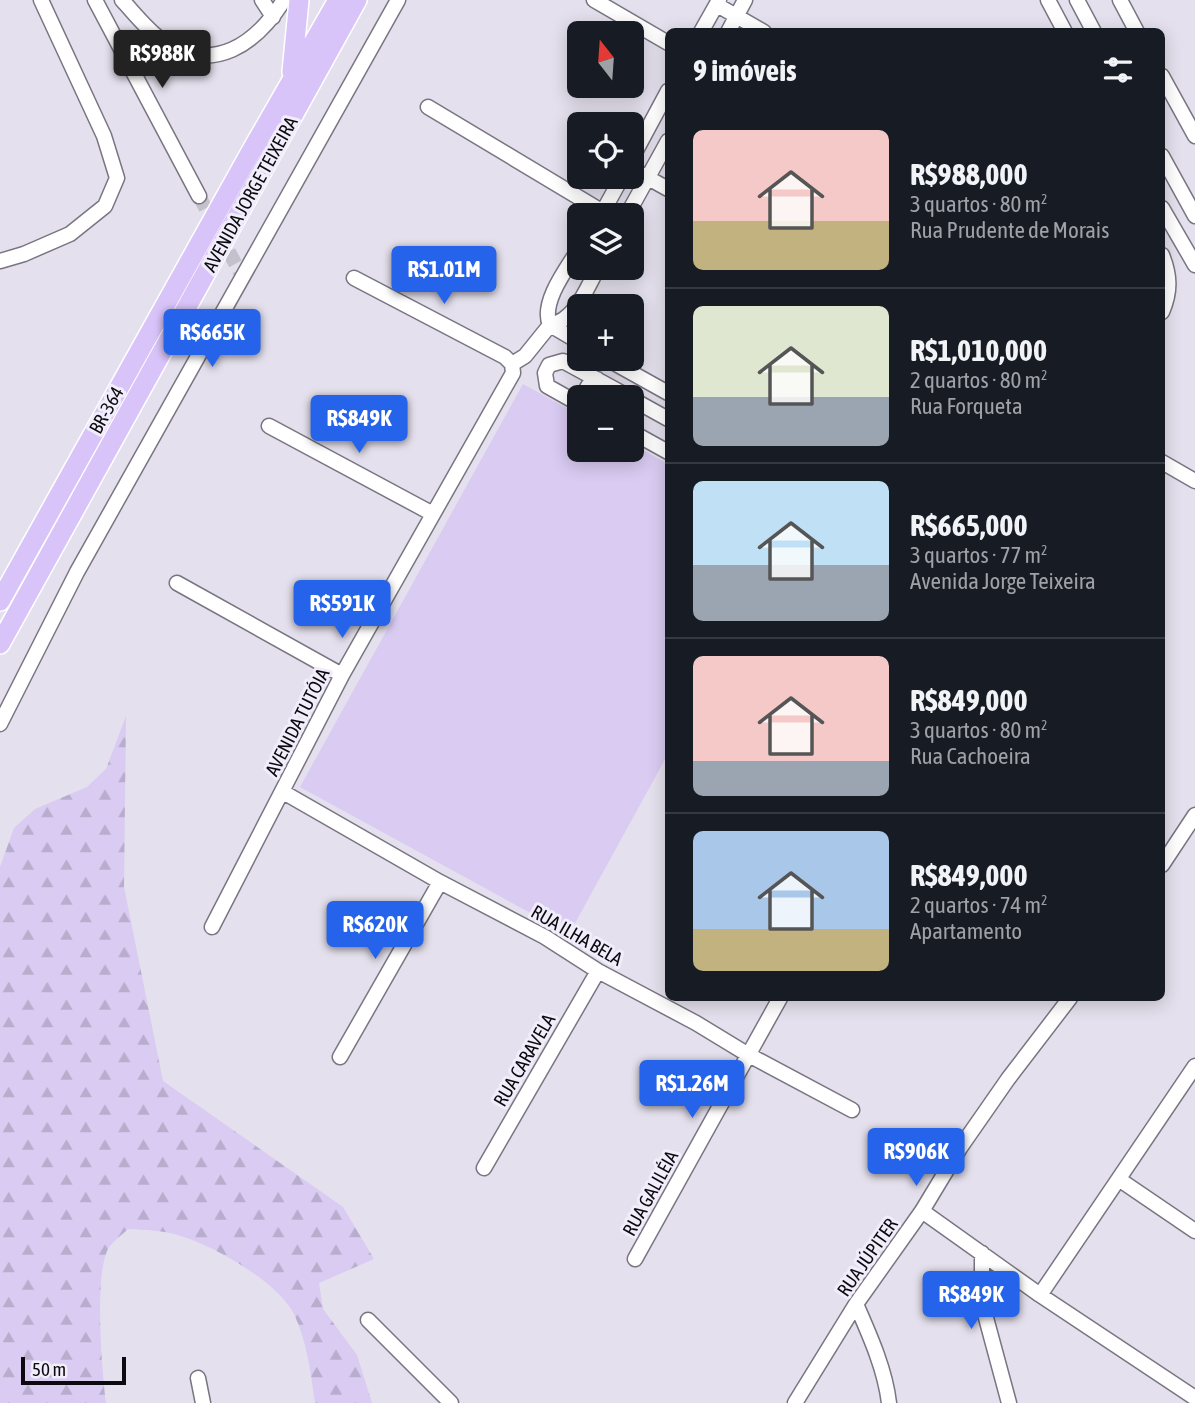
<!DOCTYPE html>
<html lang="pt">
<meta charset="utf-8">
<style>
body{margin:0;font-family:"Asap Condensed",sans-serif;background:#242831;color:#f1f3f6;height:100vh;display:flex;flex-direction:column;font-size:26px;white-space:nowrap}
*{box-sizing:border-box;margin:0}
p{font-size:23px;color:#9ea1a6}
.icon{flex:none;width:38px;height:38px;fill:none;stroke:currentColor;stroke-width:2;stroke-linecap:round;stroke-linejoin:round}
.map{position:relative;flex:1;overflow:hidden}
.sheet{position:absolute;left:665px;top:28px;width:500px;height:973px;display:flex;flex-direction:column;background:#171b24;border-radius:10px;box-shadow:0 4px 18px #0003}
.sheet>*{flex:none}
.needle{width:46px;rotate:343deg}
.controls{position:absolute;left:567px;top:21px;display:grid;gap:14px}
.controls a{display:grid;place-items:center;width:77px;height:77px;border-radius:10px;background:#171b24;box-shadow:0 4px 18px #0003;font-size:35px}
.scale{position:absolute;left:21px;bottom:18px;width:105px;box-sizing:border-box;padding-left:7px;border:4px solid #0c0a0f;border-top:0;font-size:19px;line-height:24px;white-space:nowrap;color:#0c0a0f;-webkit-text-stroke:5px #f1edfa;paint-order:stroke}
.price{position:absolute;translate:-50% -60px;padding:0 16px;border-radius:7px;background:#2563eb;color:#fff;font-size:23px;line-height:46px;filter:drop-shadow(0 2px 4px #0008)}
.price::after{content:'';position:absolute;left:50%;top:42px;width:21px;height:16px;margin-left:-10px;background:inherit;clip-path:polygon(0 0,100% 0,50% 100%)}
.price.on{background:#222;color:#fff}
ul{padding:0;list-style:none}
li{display:flex;align-items:center;gap:21px;height:175px;padding:0 28px}
li+li{border-top:2px solid #363941}
li span{display:grid;place-items:center;flex:none;width:196px;height:140px;border-radius:10px;color:#555}
li>.icon{margin-inline-start:auto}
span .icon{width:84px;height:84px;fill:#fffc;stroke-width:1}
li b{font-size:30px}
h2{display:flex;justify-content:space-between;align-items:center;height:84px;padding:0 28px;font-size:30px}
.map>svg:first-child{display:block}
.green{fill:#d9cbf2}
.forest{fill:url(#forest-firs)}
.lines{fill:none;stroke-linecap:round;stroke-linejoin:round}
.minor-tunnel{stroke:#c4c0cc;stroke-width:14;stroke-dasharray:14 7;stroke-linecap:butt}
.minor-casing{stroke:#797581;stroke-width:17}
.highway-casing{stroke:#fff;stroke-width:22}
.minor{stroke:#fff;stroke-width:14}
.highway{stroke:#d8c4f9;stroke-width:19}
.labels{text-anchor:middle;dominant-baseline:central;stroke-width:6;stroke-linejoin:round;paint-order:stroke}
.street-label{font-size:19px;fill:#0c0a0f;stroke:#f1edfa}
</style>
<div class="map">
<svg width="1195" height="1403" viewBox="0 0 1195 1403">
<defs>
<pattern id="forest-firs" width="22" height="20" patternUnits="userSpaceOnUse" patternTransform="scale(1.75)"><rect width="22" height="20" fill="#d9cbf2"/><path d="M5 1l3.5 6h-7zM16 11l3.5 6h-7z" fill="#b9adce"/></pattern>
</defs>
<rect width="100%" height="100%" fill="#e4e0ed"/>
<path class="green" d="M523 384 579 415V450H632V444L668 464V754L569 934 300 787Z"/>
<path class="forest" d="M126 716 124 887 163 1081 343 1207 374 1259 319 1283 323 1309 357 1355 372 1403H315C311 1374 307 1341 294 1314 278 1282 214 1246 181 1236 163 1230 146 1230 128 1229 122 1235 112 1242 108 1249 94 1276 102 1371 106 1403H0V867L14 828 35 809 87 787 106 769Z"/>
<g class="lines">
<path class="minor-tunnel" d="M199 196 243 278"/>
<defs>
<path id="minor" d="M95 0 199 196
M122 0C135 14 148 31 164 42 214 74 256 44 284 0
M262 0 273 17
M594 0 668 43
M1048 0 1065 32
M1077 0 1094 32
M1120 0 1137 32
M717 5 764 32
M701 32 719 0
M728 32 745 0
M1162 76 1195 136
M428 107 603 212
M1162 156 1195 216
M632 158 668 91
M632 169 668 189
M1162 208 1195 265
M601 215 622 177
M627 215 668 141
M1162 255C1170 275 1171 291 1162 312
M0 261 24 254 70 234 105 206 117 178 104 136 41 0
M354 278 505 357 512 364
M550 325C540 303 567 268 579 249
M550 325 579 342
M607 359 668 393
M512 364 525 356 550 325C576 320 586 289 598 268
M582 397 588 386 597 379
M632 399 668 419
M579 404 547 386 545 373 549 365 563 361 629 397
M269 426 433 514
M632 432 668 452
M1162 462 1195 481
M177 583 342 675
M0 724 77 572 398 0
M283 792 440 882 545 937 598 971 696 1023 747 1054 852 1110
M1162 865 1195 815
M212 927 342 675 513 373 512 364
M340 1057 440 882
M484 1168 598 971
M1120 1180 1195 1231
M922 1211 1040 1295 1195 1398
M982 1253V1303L1009 1403
M635 1259 780 998
M1040 1295 1195 1066
M856 1304C870 1336 885 1369 889 1403
M368 1320 451 1403
M198 1378 203 1403
M795 1403 856 1304 922 1211 960 1148 1008 1079 1070 998"/>
<path id="highway" d="M292 72 299 0
M0 601 253 148 338 0
M0 644 357 0"/>
</defs>
<use href="#minor" class="minor-casing"/>
<use href="#highway" class="highway-casing"/>
<use href="#minor" class="minor"/>
<use href="#highway" class="highway"/>
</g>
<g class="labels">
<g class="street-label">
<text transform="translate(250 194) rotate(-61)">AVENIDA JORGE TEIXEIRA</text>
<text transform="translate(106 410) rotate(-61)">BR-364</text>
<text transform="translate(297 722) rotate(-63)">AVENIDA TUTÓIA</text>
<text transform="translate(577 935) rotate(30)">RUA ILHA BELA</text>
<text transform="translate(524 1060) rotate(-60)">RUA CARAVELA</text>
<text transform="translate(650 1193) rotate(-61)">RUA GALILÉIA</text>
<text transform="translate(867 1257) rotate(-55)">RUA JÚPITER</text>
</g>
</g>
</svg>
<div class="controls">
<a><svg class="needle" viewBox="-14 -14 28 28"><path d="M0-13l5 13h-10z" fill="#e53935"/><path d="M0 13l5-13h-10z" fill="#9ea1a6"/></svg></a>
<a><svg class="icon" aria-label="locate" viewBox="0 0 24 24"><circle cx="12" cy="12" r="6"/><path d="M12 2v4M12 18v4M2 12h4M18 12h4"/></svg></a>
<a><svg class="icon" aria-label="layers" viewBox="0 0 24 24"><path d="M12 4l9 5-9 5-9-5zM3 14l9 5 9-5"/></svg></a>
<a>+</a>
<a>−</a>
</div>
<div class="scale">50 m</div>
<b class="price on" style="left:162px;top:90px">R$988K</b>
<b class="price" style="left:444px;top:306px">R$1.01M</b>
<b class="price" style="left:212px;top:369px">R$665K</b>
<b class="price" style="left:359px;top:455px">R$849K</b>
<b class="price" style="left:342px;top:640px">R$591K</b>
<b class="price" style="left:375px;top:961px">R$620K</b>
<b class="price" style="left:692px;top:1120px">R$1.26M</b>
<b class="price" style="left:916px;top:1188px">R$906K</b>
<b class="price" style="left:971px;top:1331px">R$849K</b>
<section class="sheet">
<h2>9 imóveis<svg class="icon" aria-label="filters" viewBox="0 0 24 24"><path d="M4 7h16M4 17h16"/><circle cx="9" cy="7" r="2"/><circle cx="15" cy="17" r="2"/></svg></h2>
<ul>
<li><span style="background:linear-gradient(#f6c9c9 65%,#c2b280 0)"><svg class="icon" aria-label="home" viewBox="0 0 24 24"><path d="M3 11l9-7 9 7M6 9v11h12V9"/></svg></span><div><b>R$988,000</b><p>3 quartos · 80 m²</p><p>Rua Prudente de Morais</p></div></li>
<li><span style="background:linear-gradient(#dfe7d0 65%,#9aa5b1 0)"><svg class="icon" aria-label="home" viewBox="0 0 24 24"><path d="M3 11l9-7 9 7M6 9v11h12V9"/></svg></span><div><b>R$1,010,000</b><p>2 quartos · 80 m²</p><p>Rua Forqueta</p></div></li>
<li><span style="background:linear-gradient(#bfe0f5 60%,#9aa5b1 0)"><svg class="icon" aria-label="home" viewBox="0 0 24 24"><path d="M3 11l9-7 9 7M6 9v11h12V9"/></svg></span><div><b>R$665,000</b><p>3 quartos · 77 m²</p><p>Avenida Jorge Teixeira</p></div></li>
<li><span style="background:linear-gradient(#f6c9c9 75%,#9aa5b1 0)"><svg class="icon" aria-label="home" viewBox="0 0 24 24"><path d="M3 11l9-7 9 7M6 9v11h12V9"/></svg></span><div><b>R$849,000</b><p>3 quartos · 80 m²</p><p>Rua Cachoeira</p></div></li>
<li><span style="background:linear-gradient(#a9c7e8 70%,#c2b280 0)"><svg class="icon" aria-label="home" viewBox="0 0 24 24"><path d="M3 11l9-7 9 7M6 9v11h12V9"/></svg></span><div><b>R$849,000</b><p>2 quartos · 74 m²</p><p>Apartamento</p></div></li>
</ul>
</section>
</div>
